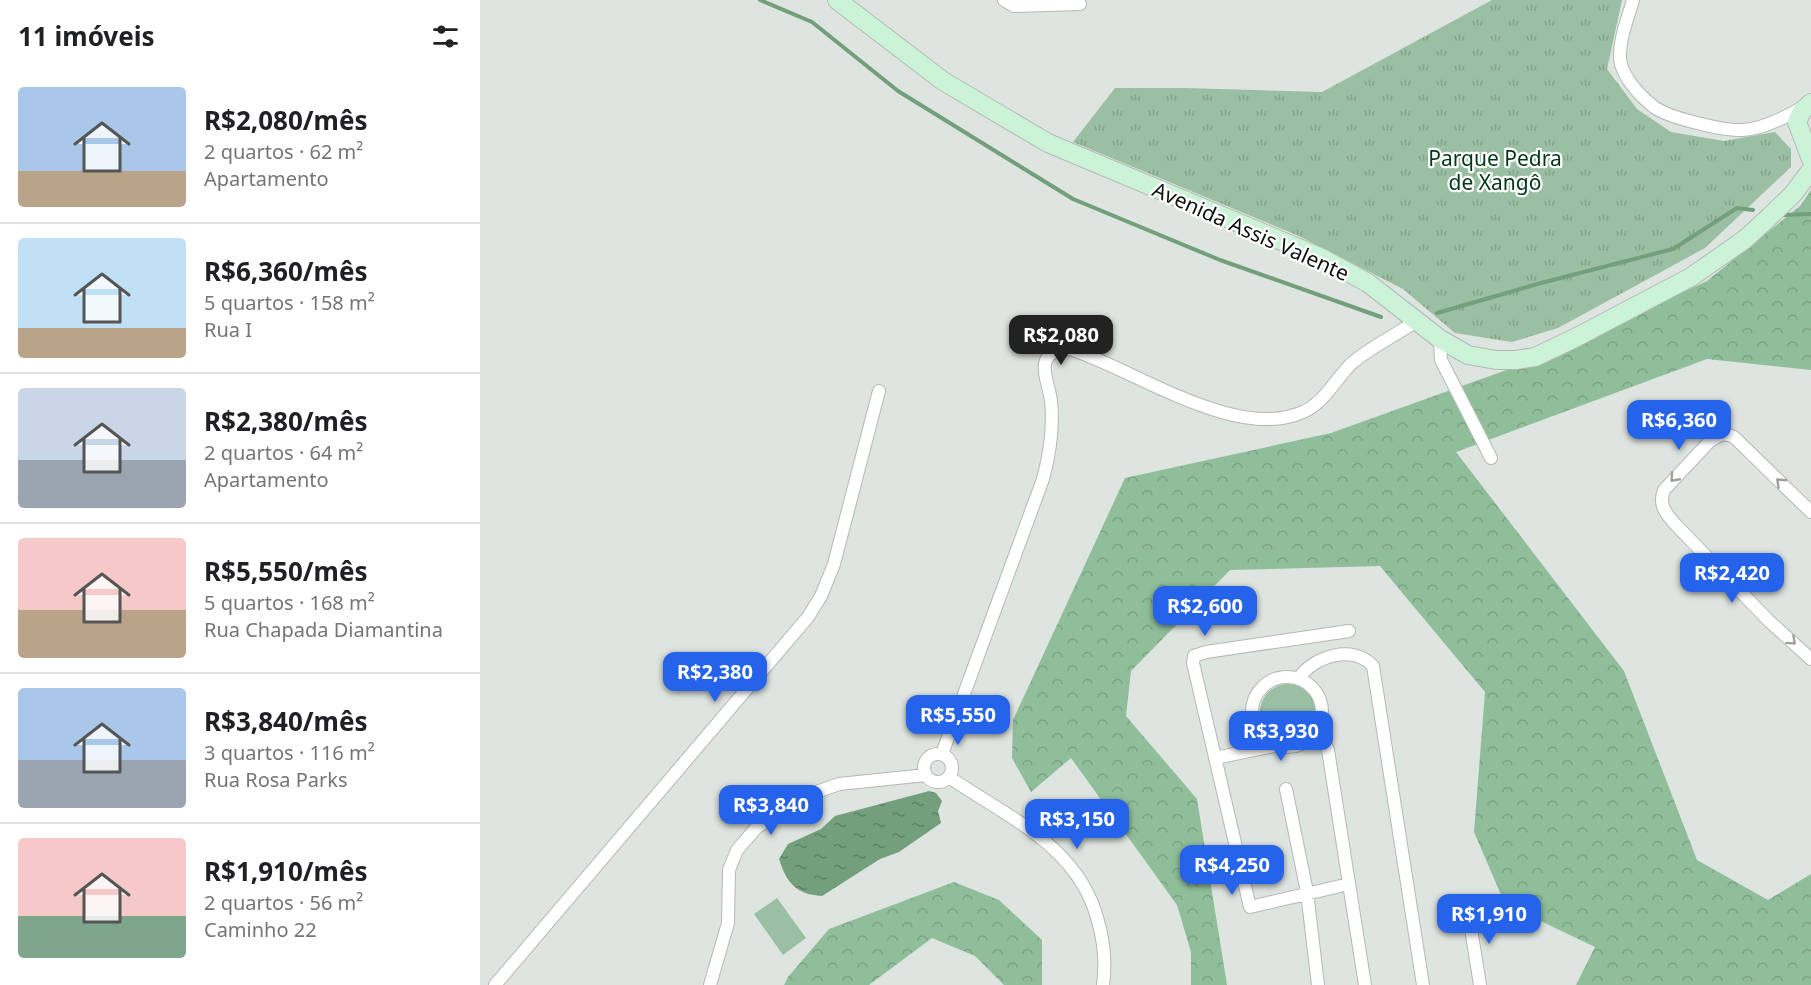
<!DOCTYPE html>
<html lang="pt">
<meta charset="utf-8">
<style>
body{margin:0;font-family:"Noto Sans",sans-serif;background:#f6f6f6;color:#202124;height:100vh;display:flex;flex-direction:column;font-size:22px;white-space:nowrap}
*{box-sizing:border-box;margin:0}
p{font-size:20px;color:#757577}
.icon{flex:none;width:33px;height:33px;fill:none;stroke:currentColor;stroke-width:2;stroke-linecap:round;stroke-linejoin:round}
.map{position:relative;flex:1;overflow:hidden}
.details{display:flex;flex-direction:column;background:#fff;width:480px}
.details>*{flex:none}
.price{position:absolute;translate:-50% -51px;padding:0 14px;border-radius:12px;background:#2563eb;color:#fff;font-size:20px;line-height:39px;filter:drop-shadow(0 2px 3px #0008)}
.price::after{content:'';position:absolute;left:50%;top:36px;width:18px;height:14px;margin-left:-9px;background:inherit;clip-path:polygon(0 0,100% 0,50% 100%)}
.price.active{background:#222;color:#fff}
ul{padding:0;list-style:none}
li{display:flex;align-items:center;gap:18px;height:150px;padding:0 18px}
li+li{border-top:2px solid #e0e0e0}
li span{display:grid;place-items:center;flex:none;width:168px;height:120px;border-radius:6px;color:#555}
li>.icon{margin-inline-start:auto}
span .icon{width:72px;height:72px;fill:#fffc;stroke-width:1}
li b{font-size:26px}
h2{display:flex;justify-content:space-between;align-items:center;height:72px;padding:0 18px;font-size:26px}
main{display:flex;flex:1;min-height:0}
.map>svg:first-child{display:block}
.grass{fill:url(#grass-tufts)}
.forest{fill:url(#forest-crowns)}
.pitch{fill:#9bbfa2}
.water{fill:url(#water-ripples)}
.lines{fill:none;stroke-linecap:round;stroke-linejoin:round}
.stream{stroke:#739f7d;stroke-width:4}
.minor-casing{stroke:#b4b9b5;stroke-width:14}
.secondary-casing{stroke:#b4b9b5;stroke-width:20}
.minor{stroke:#fff;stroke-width:12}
.secondary{stroke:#cbf3d8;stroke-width:18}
.oneway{stroke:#9f9f9f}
.labels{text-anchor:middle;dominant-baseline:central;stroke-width:4.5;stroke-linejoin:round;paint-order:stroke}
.park-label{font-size:21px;fill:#003817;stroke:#fff}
.street-label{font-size:21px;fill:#0e100e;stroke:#fff}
</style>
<main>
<section class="details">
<h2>11 imóveis<svg class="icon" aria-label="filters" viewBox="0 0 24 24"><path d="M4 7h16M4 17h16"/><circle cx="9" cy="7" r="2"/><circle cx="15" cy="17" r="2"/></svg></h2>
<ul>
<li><span style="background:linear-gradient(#a9c7e8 70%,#b9a48a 0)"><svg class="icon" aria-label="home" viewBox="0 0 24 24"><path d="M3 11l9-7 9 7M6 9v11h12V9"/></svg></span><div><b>R$2,080/mês</b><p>2 quartos · 62 m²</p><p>Apartamento</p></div></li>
<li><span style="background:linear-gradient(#bfe0f5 75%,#b9a48a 0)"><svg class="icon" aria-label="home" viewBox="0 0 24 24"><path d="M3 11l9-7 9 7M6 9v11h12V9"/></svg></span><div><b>R$6,360/mês</b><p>5 quartos · 158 m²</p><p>Rua I</p></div></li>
<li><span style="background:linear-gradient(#c9d6e8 60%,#9aa5b1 0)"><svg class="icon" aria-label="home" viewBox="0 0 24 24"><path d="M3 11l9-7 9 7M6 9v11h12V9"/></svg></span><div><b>R$2,380/mês</b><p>2 quartos · 64 m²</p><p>Apartamento</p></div></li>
<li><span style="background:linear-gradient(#f6c9c9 60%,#b9a48a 0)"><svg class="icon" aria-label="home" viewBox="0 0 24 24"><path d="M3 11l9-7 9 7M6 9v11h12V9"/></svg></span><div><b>R$5,550/mês</b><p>5 quartos · 168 m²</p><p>Rua Chapada Diamantina</p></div></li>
<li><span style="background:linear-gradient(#a9c7e8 60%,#9aa5b1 0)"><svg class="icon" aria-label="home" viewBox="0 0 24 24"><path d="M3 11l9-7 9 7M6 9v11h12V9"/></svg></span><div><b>R$3,840/mês</b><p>3 quartos · 116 m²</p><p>Rua Rosa Parks</p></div></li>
<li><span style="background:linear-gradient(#f6c9c9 65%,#7fa58c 0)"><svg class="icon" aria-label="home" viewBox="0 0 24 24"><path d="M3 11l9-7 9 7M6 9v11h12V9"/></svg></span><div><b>R$1,910/mês</b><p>2 quartos · 56 m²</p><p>Caminho 22</p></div></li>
</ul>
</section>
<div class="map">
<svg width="1331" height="985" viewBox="0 0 1331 985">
<defs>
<pattern id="grass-tufts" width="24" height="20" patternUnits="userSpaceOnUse" patternTransform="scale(1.5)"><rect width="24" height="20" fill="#9bbfa2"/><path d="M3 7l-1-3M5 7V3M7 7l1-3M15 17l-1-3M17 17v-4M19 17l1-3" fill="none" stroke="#84a38a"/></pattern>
<pattern id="forest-crowns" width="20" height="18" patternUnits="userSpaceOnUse" patternTransform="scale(1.5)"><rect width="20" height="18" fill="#90be9a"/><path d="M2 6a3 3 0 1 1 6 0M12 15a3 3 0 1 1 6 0" fill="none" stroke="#7ba284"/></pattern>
<pattern id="water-ripples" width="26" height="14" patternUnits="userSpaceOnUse" patternTransform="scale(1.5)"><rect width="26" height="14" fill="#739f7d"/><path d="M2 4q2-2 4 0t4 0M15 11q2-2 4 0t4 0" fill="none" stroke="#5d8065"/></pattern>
</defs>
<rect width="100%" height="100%" fill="#dee4df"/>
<path class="grass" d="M1012 0H1142L1127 69 1157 109 1191 132 1244 141 1295 132 1311 149V167L1225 248 1078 328 1032 342 975 333 923 289 819 236 593 142 635 88H705L842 92Z
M780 712a28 28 0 1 1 56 0a28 28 0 1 1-56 0Z"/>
<path class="forest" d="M1331 190V370L1227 359 976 452 1144 671 1217 860 1288 900 1331 874V985H1096L1115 947 1025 904 994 832 1005 692 900 566 750 570 651 671 646 716 717 799 747 985H711V952L697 905 591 758 551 792 532 758 533 720 645 478 851 433 1054 360 1227 281 1320 206Z
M474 882 519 900 562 940V985H524L495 956 452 938 389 985H304L308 977 349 929Z"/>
<path class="pitch" d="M821 688 829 729 796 735 788 694Z
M297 898 326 938 303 955 274 914Z"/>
<path class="water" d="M449 791 456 793 462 801 458 811 461 823 419 852 400 859 342 896C315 894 307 883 299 859L308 844 341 829 355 816Z"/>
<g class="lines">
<path class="stream" d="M280 0 332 22 418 91 593 199 740 260 901 317
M1302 215 1331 214
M957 313 1061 283 1193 249 1257 208 1273 210"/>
<defs>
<path id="minor" d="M524 0 534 6 600 4
M1153 0C1148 18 1139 39 1140 59 1142 77 1160 96 1174 107 1189 118 1244 131 1263 130 1283 129 1306 117 1323 107
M960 339 961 360 1011 458
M1331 512 1254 437C1244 432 1239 435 1230 441L1184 490C1178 505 1186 514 1196 525L1289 621 1331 659
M869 631 726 652 714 656 713 663 770 907 869 884
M772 712a35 35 0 1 1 70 0a35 35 0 1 1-70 0Z
M819 678C834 656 873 644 893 666L943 985
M839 729 848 750 885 985
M444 768a14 14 0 1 1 28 0a14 14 0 1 1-28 0Z
M462 754 563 479C570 453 574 428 571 401 570 390 563 375 565 364 567 352 580 348 590 349 654 369 756 442 823 412 844 403 855 380 871 364 890 347 915 336 936 321
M735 758 794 746
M469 777C527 817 599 846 618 921 624 942 626 963 623 985
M806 789 827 892 838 985
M988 910 1000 985
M15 985 328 617 341 596 354 564 399 391
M230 985 248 923 249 870 257 850 277 827 334 793 359 784 446 775"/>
<path id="secondary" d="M357 0 463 81 568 143 840 257 888 283 960 339 988 355 1016 360H1036L1055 357 1095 338 1211 277 1264 240 1285 221 1313 194 1331 170
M1331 103 1322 111 1317 122 1331 159"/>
</defs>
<use href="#minor" class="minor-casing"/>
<use href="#secondary" class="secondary-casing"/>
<use href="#minor" class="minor"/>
<use href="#secondary" class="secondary"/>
</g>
<defs><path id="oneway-chevron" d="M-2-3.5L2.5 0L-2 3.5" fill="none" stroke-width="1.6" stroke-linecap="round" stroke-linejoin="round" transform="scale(1.5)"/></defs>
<g class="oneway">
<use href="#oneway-chevron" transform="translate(1194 478) rotate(132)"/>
<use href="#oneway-chevron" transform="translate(1300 482) rotate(-136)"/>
<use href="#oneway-chevron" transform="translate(1312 641) rotate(42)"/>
</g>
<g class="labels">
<g class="park-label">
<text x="1015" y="158">Parque Pedra<tspan x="1015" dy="24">de Xangô</tspan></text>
</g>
<g class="street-label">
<text transform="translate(771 231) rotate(24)">Avenida Assis Valente</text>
</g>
</g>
</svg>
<b class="price active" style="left:581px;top:366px">R$2,080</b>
<b class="price" style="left:1199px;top:451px">R$6,360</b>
<b class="price" style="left:1252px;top:604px">R$2,420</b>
<b class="price" style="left:725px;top:637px">R$2,600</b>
<b class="price" style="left:235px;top:703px">R$2,380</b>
<b class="price" style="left:478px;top:746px">R$5,550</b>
<b class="price" style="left:801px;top:762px">R$3,930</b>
<b class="price" style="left:291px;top:836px">R$3,840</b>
<b class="price" style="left:597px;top:850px">R$3,150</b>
<b class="price" style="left:752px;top:896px">R$4,250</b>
<b class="price" style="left:1009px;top:945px">R$1,910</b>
</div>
</main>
